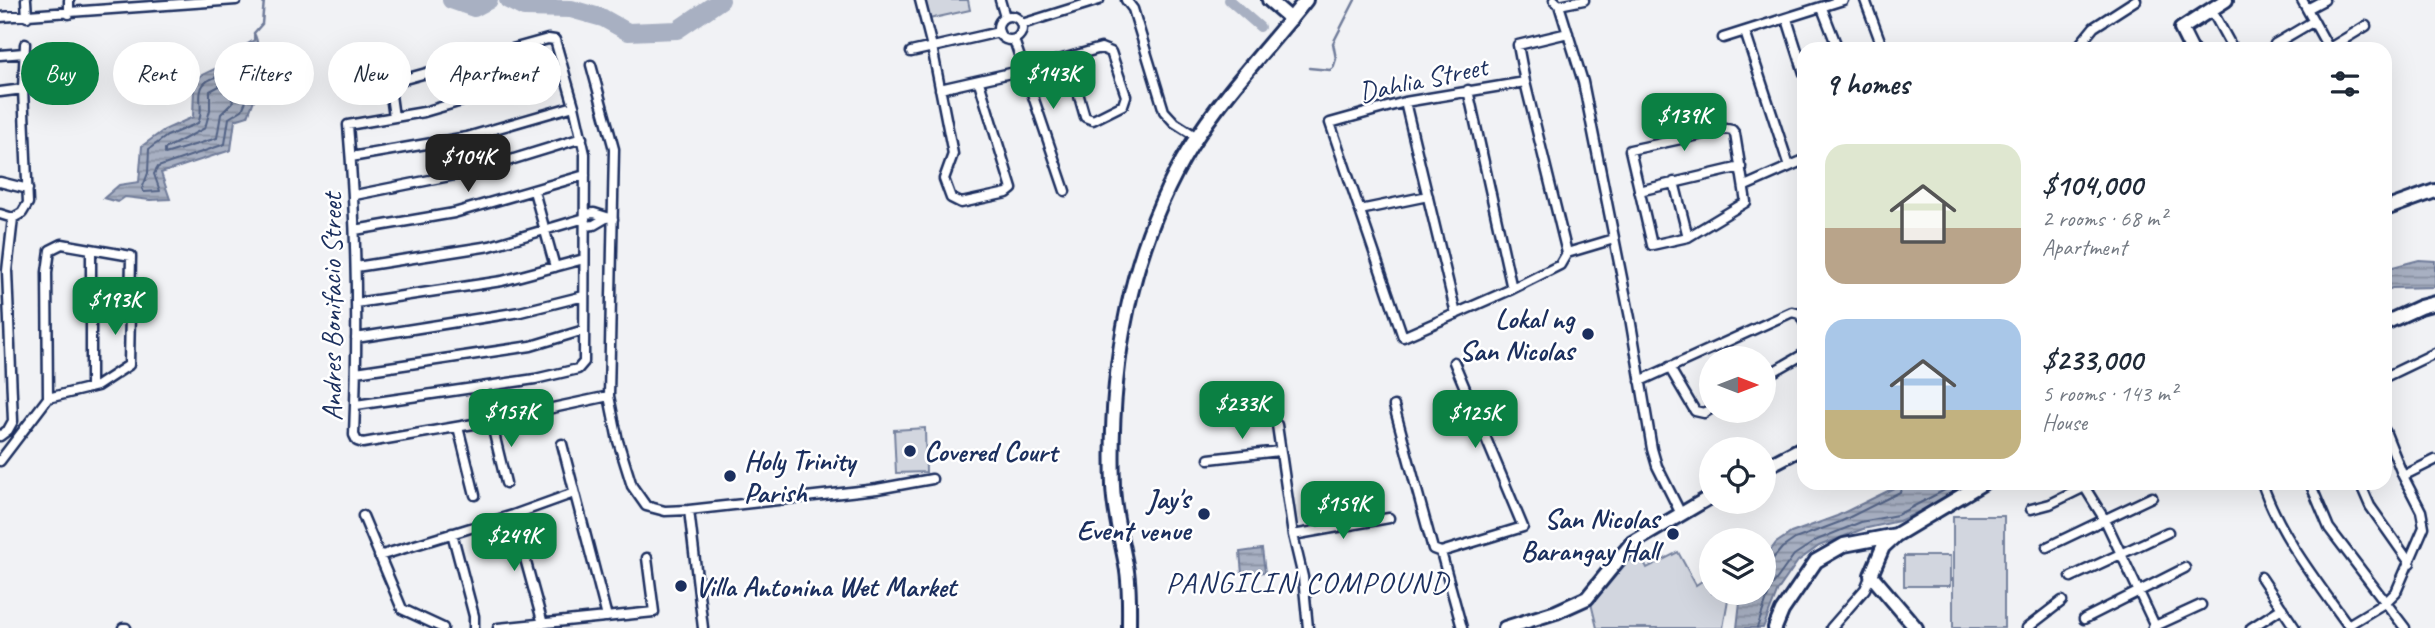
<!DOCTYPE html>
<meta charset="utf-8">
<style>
body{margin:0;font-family:Caveat,sans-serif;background:#f6f6f7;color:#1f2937;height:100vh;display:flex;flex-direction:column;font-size:26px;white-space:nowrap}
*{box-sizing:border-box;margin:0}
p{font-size:23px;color:#747a83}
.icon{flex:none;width:38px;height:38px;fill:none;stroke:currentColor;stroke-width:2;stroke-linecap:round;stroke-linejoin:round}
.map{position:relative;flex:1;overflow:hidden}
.details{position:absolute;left:1797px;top:42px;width:595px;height:448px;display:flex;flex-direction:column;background:#fff;border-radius:21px;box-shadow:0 7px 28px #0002}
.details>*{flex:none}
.top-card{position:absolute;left:21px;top:42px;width:665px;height:63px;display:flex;gap:14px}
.needle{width:46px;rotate:90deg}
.controls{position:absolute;left:1699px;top:346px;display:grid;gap:14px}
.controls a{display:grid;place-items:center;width:77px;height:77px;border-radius:50%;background:#fff;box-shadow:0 7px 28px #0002;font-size:35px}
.price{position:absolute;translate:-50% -60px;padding:0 16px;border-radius:14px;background:#0b8043;color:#fff;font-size:23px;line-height:46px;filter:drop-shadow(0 2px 4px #0008)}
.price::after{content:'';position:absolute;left:50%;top:42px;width:21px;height:16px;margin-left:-10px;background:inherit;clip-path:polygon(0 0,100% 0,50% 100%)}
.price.active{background:#222;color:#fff}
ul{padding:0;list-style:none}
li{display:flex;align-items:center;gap:21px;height:175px;padding:0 28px}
li span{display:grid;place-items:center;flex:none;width:196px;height:140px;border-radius:21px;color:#555}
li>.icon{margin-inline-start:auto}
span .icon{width:84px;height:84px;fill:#fffc;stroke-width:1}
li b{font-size:30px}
h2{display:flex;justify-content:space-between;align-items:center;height:84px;padding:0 28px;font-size:30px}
.pill{padding:0 24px;border-radius:32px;background:#fff;box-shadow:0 7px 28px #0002;font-size:24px;line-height:63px}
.pill.active{background:#0b8043;color:#fff}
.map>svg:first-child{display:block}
.green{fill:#d2d6df;stroke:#76829e;stroke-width:2}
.water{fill:url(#water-rules);stroke:#707c9a;stroke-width:2}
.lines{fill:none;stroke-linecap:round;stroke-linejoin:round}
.shore{stroke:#536386;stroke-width:2}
.stream{stroke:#707c9a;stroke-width:2.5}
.canal{stroke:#a8b0c2;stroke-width:10}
.river{stroke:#a8b0c2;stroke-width:18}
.street-casing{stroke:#1b2f5e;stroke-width:13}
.secondary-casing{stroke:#1b2f5e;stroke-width:18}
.street{stroke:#fff;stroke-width:8}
.secondary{stroke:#fff;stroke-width:12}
.poi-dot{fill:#1b2f5e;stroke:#fff;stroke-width:2.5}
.labels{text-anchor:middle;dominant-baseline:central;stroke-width:5;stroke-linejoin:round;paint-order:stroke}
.street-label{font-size:28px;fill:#1b2f5e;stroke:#fff}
.poi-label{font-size:28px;font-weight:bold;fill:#1b2f5e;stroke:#fff;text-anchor:end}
.neighbourhood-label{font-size:30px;letter-spacing:2px;fill:#1b2f5e;stroke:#fff}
</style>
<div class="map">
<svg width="2435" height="628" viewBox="0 0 2435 628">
<defs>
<pattern id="water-rules" width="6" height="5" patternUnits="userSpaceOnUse" patternTransform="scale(1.75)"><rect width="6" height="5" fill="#a8b0c2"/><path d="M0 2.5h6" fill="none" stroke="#8890a1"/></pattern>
</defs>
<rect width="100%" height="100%" fill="#f1f2f5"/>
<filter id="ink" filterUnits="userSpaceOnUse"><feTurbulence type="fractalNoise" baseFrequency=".0143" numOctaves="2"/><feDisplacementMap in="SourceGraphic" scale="14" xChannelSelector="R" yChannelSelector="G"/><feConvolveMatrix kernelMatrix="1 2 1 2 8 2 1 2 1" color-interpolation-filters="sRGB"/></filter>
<g filter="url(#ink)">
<path class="green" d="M925 0H968L970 10 929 19Z
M925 428 926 472 896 473 894 430Z
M1953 516H2004V628H1953Z
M1636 546 1647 568 1678 552 1696 585 1705 579 1711 584 1712 593 1729 594 1723 628H1597L1590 599Z
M1904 556H1950V586H1904Z"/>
<path class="water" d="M254 33C264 52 251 70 243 87L255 97 248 116 235 120 231 150 161 173 170 199 150 200 125 197 118 202 104 198 119 185 139 182 142 146 164 130 193 117 194 88 200 76 223 65 227 57 254 40Z
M2419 260 2435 261V287L2392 288 2385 292V269Z
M1904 483H1972L1934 505 1899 521 1863 529 1819 546 1798 561 1778 590 1763 628H1737L1741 593H1764V559L1776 543 1791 533 1837 516Z
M1262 549 1265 572 1242 574 1240 552Z"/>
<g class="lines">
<path class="shore" d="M243 55H247L248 59 236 88 246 101 242 110 229 118 225 144 158 167 154 174 160 191 144 192 142 189 148 173 149 149 167 136 198 123C204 111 198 101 201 90 204 77 220 78 228 71 234 64 234 61 243 55Z
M223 84 227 85 233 102 221 114 217 138 165 154V149L205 128 210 110V91Z
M1764 563 1771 561 1782 548 1795 539 1840 522 1900 492 1905 483
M1757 628 1771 587 1794 555 1817 540 1861 522 1897 515 1958 483"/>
<path class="stream" d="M254 33 262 24 264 0
M1309 68 1330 70 1333 68 1336 59 1333 43 1355 0"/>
<path class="canal" d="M1229 0 1260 27"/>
<path class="river" d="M451 0 474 8 489 0
M508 0 524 8 571 9 603 18 628 32 677 30 721 0"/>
<defs>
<path id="street" d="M26 0 27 17
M69 0V14
M920 0 932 47 953 154 944 179 951 198 961 203 1007 193 1012 189 979 82
M1000 0 1005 17
M1126 0 1133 9 1164 111 1175 123 1197 137
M1554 0 1559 5 1583 82 1630 318 1652 449 1657 466 1681 514
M1865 0 1883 49
M2302 0 2329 49
M1559 5 1584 0
M1822 8 1838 49
M2211 9 2233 49
M2307 9 2324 0
M998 28a12 12 0 1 1 24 0a12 12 0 1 1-24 0Z
M0 17 236 0
M1787 19 1804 73
M1022 24 1099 0
M1745 32 1789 166
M1723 38 1843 0
M1014 40 1065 191
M2076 49 2094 27 2136 0
M2278 49 2275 44 2314 21
M2328 49 2366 26
M911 52 999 32
M0 55 24 53
M591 65 614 149 609 396 618 441 632 486 646 506 665 511 689 510 877 489 932 479
M564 71 424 112 348 125C357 228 358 332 354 435L357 441 363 443 491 421 609 396
M1525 82 1405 102 1330 123 1403 337 1512 289 1560 265 1567 253 1614 239
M940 89 1024 70 1101 48 1111 52 1126 96 1123 105 1093 120 1085 117 1068 58
M1468 90 1512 289
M0 92 23 89
M1405 102 1456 314
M1727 129 1732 130 1735 134 1746 202 1688 237 1652 245 1630 150Z
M351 157 467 137 574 106
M0 182 28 189
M1674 182 1688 237
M1745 186 1804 160
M534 191 555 267
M1639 191 1741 167
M355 195 475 171 582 138
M1360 210 1428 196
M0 214 13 218
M585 214 594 213 613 219
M585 226 594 225 606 218
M355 230 454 213 585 175
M1567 253 1525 82 1518 45 1568 33
M356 267 490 246 585 218
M356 303 502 281 584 259
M356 338 520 312 584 296
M1669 367 1695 411 1704 413 1712 408
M356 372 531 346 584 330
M1764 377 1804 354
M2385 377 2435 353
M1640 381 1792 312 1800 314 1804 322
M91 387V249
M356 405 535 379 578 369 584 362 585 154 574 106 555 40 548 39 394 82 390 88 394 117
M1394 406 1433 549 1441 552 1523 527 1454 362
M491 421 506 483
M1277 425 1293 535 1303 577 1308 628
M458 427 475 495
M0 436 8 430 13 421 7 271 13 218 22 213 28 203 23 89 25 44
M562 444 607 617
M1209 459 1279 451
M0 461 48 398 97 386 129 365 131 256 62 244 50 250 47 272 48 398
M2403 476 2435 460
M2082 483 2105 520 2156 628
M2262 483C2280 536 2318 583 2350 628
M2310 483 2329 528 2405 628
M2360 483 2370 506 2410 563
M2031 509 2050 504 2093 483
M689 510 703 628
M513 515 543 624
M363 516 402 609 443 628
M452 533 474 616V628
M1293 535 1389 518
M2047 547 2152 497
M1441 552 1462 628
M379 556 513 515 574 493
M2071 577 2168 532
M2261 577 2295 628
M2084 619 2185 568
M2348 625 2386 602 2396 592 2424 527 2421 511 2403 476 2385 431
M2153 627 2201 605
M123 628H126
M498 628 654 612 647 558
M1831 628 1865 589 1871 575
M2027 628 2062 601
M2251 628 2282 608"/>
<path id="secondary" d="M1269 0 1291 19
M2191 49 2181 29 2226 0
M2385 209 2435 191
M2385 323 2420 307 2435 303
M1764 468 1804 447
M1896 535 1883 547 1871 575 1916 628
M1129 628C1129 607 1130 585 1126 565 1121 538 1114 513 1113 486 1109 369 1129 247 1191 146 1224 93 1268 48 1306 0
M1505 628 1556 612 1587 598 1632 543 1712 496
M1775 628 1782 611 1816 561 1844 545 1896 535 1983 483"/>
</defs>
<use href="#street" class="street-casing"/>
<use href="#secondary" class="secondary-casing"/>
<use href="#street" class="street"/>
<use href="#secondary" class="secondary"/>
</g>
</g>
<g class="poi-dot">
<circle cx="1588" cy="334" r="7"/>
<circle cx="910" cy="451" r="7"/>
<circle cx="730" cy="476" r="7"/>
<circle cx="1204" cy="514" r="7"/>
<circle cx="1673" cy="534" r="7"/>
<circle cx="681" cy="586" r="7"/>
</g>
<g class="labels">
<g class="street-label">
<text transform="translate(1423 79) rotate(-12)">Dahlia Street</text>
<text transform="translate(331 307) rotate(-90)">Andres Bonifacio Street</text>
</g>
<g class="poi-label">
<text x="1574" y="318">Lokal ng<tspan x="1574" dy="32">San Nicolas</tspan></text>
<text x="924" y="451" text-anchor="start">Covered Court</text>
<text x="744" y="460" text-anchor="start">Holy Trinity<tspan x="744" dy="32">Parish</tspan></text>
<text x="1190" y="498">Jay's<tspan x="1190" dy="32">Event venue</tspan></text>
<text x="1659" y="518">San Nicolas<tspan x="1659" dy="32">Barangay Hall</tspan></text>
<text x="695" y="586" text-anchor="start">Villa Antonina Wet Market</text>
</g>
<g class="neighbourhood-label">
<text x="1308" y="582">PANGILIN COMPOUND</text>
</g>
</g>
</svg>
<div class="controls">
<a><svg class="needle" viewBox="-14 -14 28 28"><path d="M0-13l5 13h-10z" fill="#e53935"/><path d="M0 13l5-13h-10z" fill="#747a83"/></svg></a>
<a><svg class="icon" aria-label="locate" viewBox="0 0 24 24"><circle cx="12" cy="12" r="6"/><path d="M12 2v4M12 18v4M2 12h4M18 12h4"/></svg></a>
<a><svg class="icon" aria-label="layers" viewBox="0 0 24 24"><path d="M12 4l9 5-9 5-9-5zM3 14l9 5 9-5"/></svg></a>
</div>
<b class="price" style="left:1053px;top:111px">$143K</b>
<b class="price" style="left:1684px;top:153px">$139K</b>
<b class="price active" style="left:468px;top:194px">$104K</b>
<b class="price" style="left:115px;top:337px">$193K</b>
<b class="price" style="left:1242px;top:441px">$233K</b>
<b class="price" style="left:511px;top:449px">$157K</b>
<b class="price" style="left:1475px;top:450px">$125K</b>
<b class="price" style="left:1343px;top:541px">$159K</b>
<b class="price" style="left:514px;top:573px">$249K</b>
<div class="top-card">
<a class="pill active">Buy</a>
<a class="pill">Rent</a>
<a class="pill">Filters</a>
<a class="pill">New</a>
<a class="pill">Apartment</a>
</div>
<section class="details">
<h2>9 homes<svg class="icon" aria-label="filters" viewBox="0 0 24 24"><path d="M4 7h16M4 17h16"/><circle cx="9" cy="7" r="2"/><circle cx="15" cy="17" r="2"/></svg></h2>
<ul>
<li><span style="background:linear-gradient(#dfe7d0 60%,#b9a48a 0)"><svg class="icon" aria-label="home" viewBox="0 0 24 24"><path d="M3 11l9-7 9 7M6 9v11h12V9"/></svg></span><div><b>$104,000</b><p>2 rooms · 68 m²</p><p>Apartment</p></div></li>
<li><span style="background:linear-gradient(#a9c7e8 65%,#c2b280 0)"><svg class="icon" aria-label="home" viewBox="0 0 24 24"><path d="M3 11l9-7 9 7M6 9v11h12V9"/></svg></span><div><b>$233,000</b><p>5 rooms · 143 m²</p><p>House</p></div></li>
</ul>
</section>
</div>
